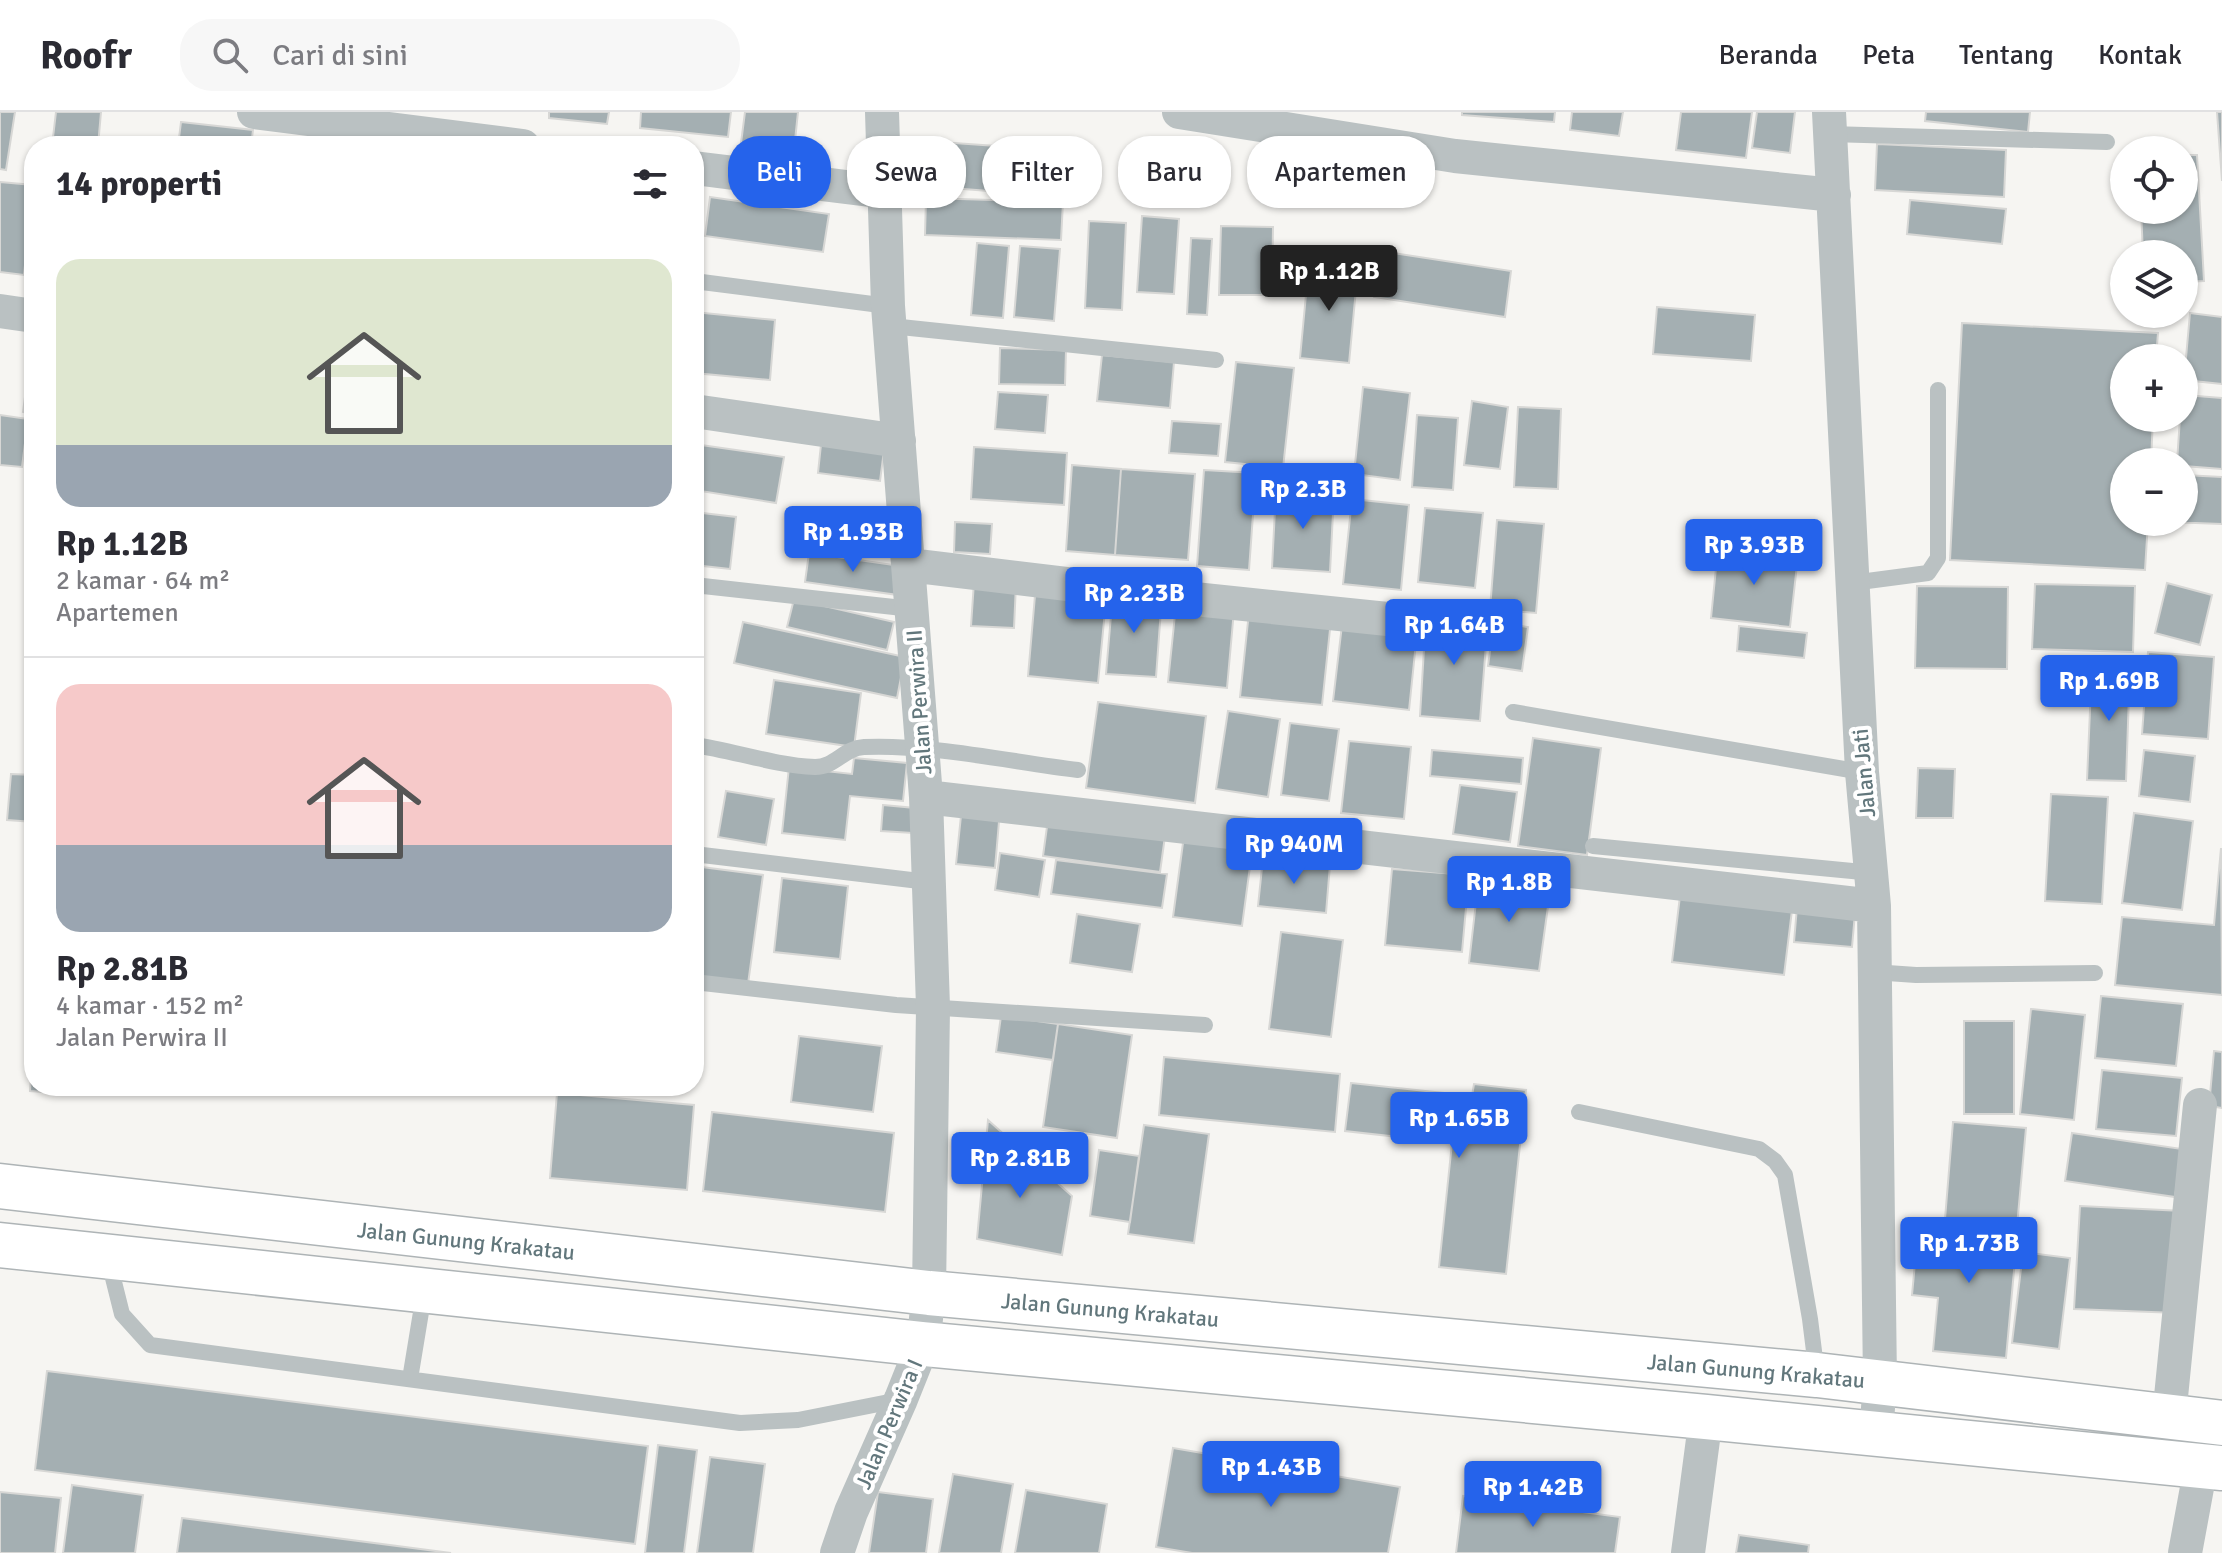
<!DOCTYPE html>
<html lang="id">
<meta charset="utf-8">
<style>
body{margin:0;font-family:Signika,sans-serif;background:#f7f7f7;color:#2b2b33;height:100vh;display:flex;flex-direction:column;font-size:30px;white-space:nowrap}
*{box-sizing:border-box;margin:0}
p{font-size:26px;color:#7c7c81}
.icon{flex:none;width:44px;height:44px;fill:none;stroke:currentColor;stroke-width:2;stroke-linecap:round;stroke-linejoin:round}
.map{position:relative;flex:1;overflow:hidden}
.panel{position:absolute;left:24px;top:24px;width:680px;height:960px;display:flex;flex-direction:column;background:#fff;border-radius:32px;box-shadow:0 2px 6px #0004}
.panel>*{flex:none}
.guide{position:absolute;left:728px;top:24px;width:760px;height:72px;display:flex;gap:16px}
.fabs{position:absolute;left:2110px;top:24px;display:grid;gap:16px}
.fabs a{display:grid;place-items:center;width:88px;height:88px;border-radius:50%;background:#fff;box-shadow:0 2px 6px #0004;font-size:40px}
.price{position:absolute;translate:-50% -68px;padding:0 18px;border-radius:8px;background:#2563eb;color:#fff;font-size:26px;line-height:52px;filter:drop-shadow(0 2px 4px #0008)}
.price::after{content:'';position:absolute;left:50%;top:48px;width:24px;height:18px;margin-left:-12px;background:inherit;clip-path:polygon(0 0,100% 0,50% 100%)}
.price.active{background:#222;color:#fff}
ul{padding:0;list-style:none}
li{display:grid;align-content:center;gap:16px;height:424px;padding:0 32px}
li+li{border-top:2px solid #e1e1e2}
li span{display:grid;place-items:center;height:248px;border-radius:24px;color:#555}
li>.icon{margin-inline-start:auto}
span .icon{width:144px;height:144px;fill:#fffc;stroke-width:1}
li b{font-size:34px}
h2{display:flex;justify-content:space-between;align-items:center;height:96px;padding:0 32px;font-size:34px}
.tag{padding:0 28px;border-radius:32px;background:#fff;box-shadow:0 2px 6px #0004;font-size:28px;line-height:72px}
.tag.active{background:#2563eb;color:#fff}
header{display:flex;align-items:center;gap:48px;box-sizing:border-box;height:112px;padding:0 40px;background:#fff;border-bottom:2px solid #e1e1e2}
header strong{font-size:38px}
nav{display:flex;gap:44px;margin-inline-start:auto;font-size:28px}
.search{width:560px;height:72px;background:#f7f7f7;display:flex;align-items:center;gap:20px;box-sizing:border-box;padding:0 28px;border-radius:32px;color:#7c7c81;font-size:30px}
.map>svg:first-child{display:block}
.building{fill:#a4afb2;stroke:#d7d7d5;stroke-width:2}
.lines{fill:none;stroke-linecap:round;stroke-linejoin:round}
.trunk-casing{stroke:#aeb4b6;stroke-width:47}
.service{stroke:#bac1c2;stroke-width:16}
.minor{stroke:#bac1c2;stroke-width:34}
.trunk{stroke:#fff;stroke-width:44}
.labels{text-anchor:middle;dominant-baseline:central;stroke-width:8;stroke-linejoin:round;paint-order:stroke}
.street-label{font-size:22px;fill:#62777c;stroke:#fff}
</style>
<header>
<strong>Roofr</strong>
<div class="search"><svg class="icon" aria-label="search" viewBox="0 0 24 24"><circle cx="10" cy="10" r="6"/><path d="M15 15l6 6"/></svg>Cari di sini</div>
<nav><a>Beranda</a><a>Peta</a><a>Tentang</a><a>Kontak</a></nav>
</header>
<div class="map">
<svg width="2222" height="1441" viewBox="0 0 2222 1441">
<rect width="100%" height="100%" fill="#f6f5f2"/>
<path class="building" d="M0 0H15L6 58 0 57Z
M56 0H101L98 34H52Z
M549 0H609L607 12 549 6Z
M641 0H731L728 25 640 16Z
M745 0H798L794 38 741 31Z
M1462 0H1555L1554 10 1462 3Z
M1572 0H1623L1619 24 1570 18Z
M1681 0H1752L1746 46 1676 38Z
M1757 0H1795L1790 41 1752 36Z
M1926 0H2030L2028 20 1925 9Z
M2217 0H2222V69Z
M181 10 253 18 251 34H178Z
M954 31 1093 41 1090 87 951 76Z
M1877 32 2006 38 2004 85 1875 78Z
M2184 43H2197L2204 169 2184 170V142H2143L2141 98H2184Z
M0 70 33 73 24 163 0 160Z
M710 85 829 102 823 140 705 124Z
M926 86 1063 90 1061 128 925 123Z
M1910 88 2006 97 2002 132 1907 122Z
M1142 104 1179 107 1174 182 1137 180Z
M1089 109 1126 111 1122 198 1085 196Z
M1221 114 1273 115 1272 183H1219Z
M1191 126 1212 127 1207 203 1187 202Z
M977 131 1009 134 1003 206 971 203Z
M1020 134 1060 137 1054 209 1014 205Z
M1380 139 1511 159 1505 205 1374 185Z
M1309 151 1358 156 1349 251 1300 246Z
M1657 195 1755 203 1751 249 1653 242Z
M694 200 775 208 770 268 694 261Z
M2190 201 2222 205V272L2184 268Z
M1962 211 2158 221 2156 246H2124V306H2153L2151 350H2124V410H2148L2145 458 1950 448Z
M34 219V302L23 300Z
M1000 236 1066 238 1065 273 999 272Z
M1102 243 1174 250 1170 296 1097 289Z
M1236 250 1294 256 1283 356 1225 350Z
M1363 275 1410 281 1400 368 1354 362Z
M998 280 1048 283 1045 321 995 317Z
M2184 283 2222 286V357L2184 354V350H2177L2180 306H2184Z
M1472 289 1508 295 1500 357 1464 353Z
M1518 295 1561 297 1558 377 1514 375Z
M0 303 28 307 22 355 0 353Z
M1417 303 1458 306 1453 378 1412 375Z
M1172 309 1221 312 1218 344 1169 341Z
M822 323 885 331 880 369 818 361Z
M694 332 784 345 776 391 694 378Z
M974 335 1067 341 1064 393 971 387Z
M1072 353 1121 357 1115 443 1066 439Z
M1121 357 1195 362 1188 448 1115 443Z
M1204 358 1256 361 1249 458 1197 454Z
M2184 363 2222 365V412L2169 410H2184Z
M1276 378 1334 381 1330 460 1272 456Z
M1352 387 1409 393 1401 478 1343 472Z
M1425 396 1483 401 1475 476 1418 470Z
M694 400 736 405 730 457 694 453Z
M1497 408 1544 412 1536 501 1490 497Z
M955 410 992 412 990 442 954 440Z
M1718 436 1798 444 1790 515 1711 506Z
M809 441 901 454 898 483 805 470Z
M974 470 1016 472 1014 516 971 514Z
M2167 471 2212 483 2200 533 2155 521Z
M1036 472 1107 478 1098 571 1028 564Z
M2035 472 2135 474 2133 540 2032 537Z
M1917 474 2008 475 2007 557 1915 556Z
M1113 480 1162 484 1156 565 1106 562Z
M794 487 894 510 887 538 787 515Z
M1176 493 1234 498 1227 576 1168 570Z
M1249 500 1331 508 1322 593 1240 585Z
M1426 503 1488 507 1480 609 1420 604Z
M743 510 905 545 897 586 734 551Z
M1494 510 1528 515 1522 559 1488 554Z
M1342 513 1417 521 1409 598 1333 589Z
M1739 514 1807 521 1804 546 1737 539Z
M2148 540 2214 545 2208 627 2142 622Z
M2092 552 2130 554 2126 669 2087 668Z
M774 568 861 581 854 635 766 622Z
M1098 590 1206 604 1195 691 1086 676Z
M1228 599 1280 607 1268 685 1216 677Z
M1290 611 1339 617 1329 689 1281 683Z
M1533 626 1601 636 1587 743 1518 734Z
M1349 629 1411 635 1404 707 1341 701Z
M1432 638 1523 646 1521 672 1430 664Z
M2144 638 2195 644 2190 690 2139 684Z
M854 646 907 651 903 689 850 684 845 728 782 721 789 655 852 662Z
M1918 656 1955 657 1953 706H1916Z
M11 662 34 663V710L7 708Z
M1460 673 1517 680 1510 730 1453 722Z
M726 679 774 687 766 733 718 725Z
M2051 682 2108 685 2102 792 2045 789Z
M883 693 915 696 913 721 881 719Z
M962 694 1000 698 995 756 956 752Z
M1049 700 1166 717 1160 760 1043 744Z
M2134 701 2193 709 2182 798 2122 791Z
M1185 716 1254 725 1242 814 1173 805Z
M2221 736 2222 883 2115 873 2122 805 2214 813Z
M1000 741 1045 748 1039 785 995 778Z
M1263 746 1330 753 1326 801 1258 794Z
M1056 748 1167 762 1162 796 1051 782Z
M694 754 763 763 748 872 694 865Z
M1392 757 1469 763 1462 840 1385 833Z
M1479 764 1551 773 1539 859 1469 851Z
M782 766 848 774 840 847 774 840Z
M34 778V848H28Z
M1680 784 1792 798 1784 863 1672 850Z
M1797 795 1855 801 1852 835 1794 830Z
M1077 802 1140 812 1132 860 1070 851Z
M1281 820 1343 828 1331 925 1269 917Z
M2101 884 2183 892 2176 954 2095 946Z
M2031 897 2085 903 2074 1008 2020 1002Z
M1001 904 1058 912 1053 948 996 940Z
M1964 909H2014V1002H1964Z
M1058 912 1132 923 1117 1026 1043 1015Z
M34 919V974H58V981L30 979Z
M799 924 882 934 873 1000 791 990Z
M2214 939 2222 940V996L2209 994Z
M1164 945 1340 962 1335 1020 1159 1003Z
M2102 958 2182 966 2176 1024 2096 1017Z
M1351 971 1472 984 1474 972 1526 978 1506 1162 1439 1155 1452 1031 1345 1019Z
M557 981 694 993 687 1078 550 1066Z
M712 1000 894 1021 885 1100 703 1079Z
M988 1008 1072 1084 1062 1143 977 1127Z
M1953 1010 2026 1016 2017 1114 1945 1107Z
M1144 1013 1209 1022 1194 1131 1128 1122Z
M2072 1021 2182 1037 2175 1085 2065 1069Z
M1099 1038 1139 1044 1130 1110 1090 1104Z
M2080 1094 2183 1099 2177 1201 2074 1197Z
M1946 1108 2018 1115 2006 1246 1933 1239 1938 1186 1912 1183 1918 1119 1944 1122Z
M2023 1140 2070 1146 2059 1237 2012 1231Z
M47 1259 648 1334 635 1432 35 1358Z
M658 1333 697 1338 684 1441H645Z
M1173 1336 1400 1375 1388 1441H1192L1156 1435Z
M710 1345 765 1352 753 1441H697Z
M953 1362 1013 1372 1001 1441H939Z
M72 1373 143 1383 135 1441H63Z
M1026 1378 1107 1392 1099 1441H1015Z
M0 1380 61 1386 55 1441H0Z
M878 1380 933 1387 926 1441H869Z
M1463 1384 1620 1405 1615 1441H1456Z
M182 1406 451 1441H177Z
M1739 1423 1809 1433 1808 1441H1736Z"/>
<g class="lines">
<defs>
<path id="trunk" d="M0 1074 929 1181 1817 1263 2222 1311
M0 1133 923 1232 1706 1305 2222 1356"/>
</defs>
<use href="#trunk" class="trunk-casing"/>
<path class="service" d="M1830 22 2107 30
M694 169 888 194
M891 214 1216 248
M1852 471 1928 461 1938 446V278
M694 473 912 497
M1513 600 1862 660
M694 633C735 639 773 653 815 655 835 655 844 636 864 635 930 632 1012 650 1078 658
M1593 734 1873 761
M694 742 928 770
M1873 860 1916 863 2095 861
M694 870 896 893 1205 913
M1579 1000 1759 1037 1775 1049 1785 1063 1810 1207 1817 1263
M108 1146 122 1202 150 1233 740 1311 798 1308 899 1288
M410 1267 424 1182"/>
<path class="minor" d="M254 0 523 34
M1179 0 1455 44 1834 83
M1829 0 1862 660 1874 794 1880 1270 1876 1322
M694 56 886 80
M0 199 34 204
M694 299 899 329
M909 453 1175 485 1407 509
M926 685 1874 794
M2169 1305 2200 993
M837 1441 851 1400 901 1287 923 1232 929 1181 933 895 926 685 888 194 882 0
M1688 1441 1706 1305
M2185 1441 2201 1354"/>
<use href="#trunk" class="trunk"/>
</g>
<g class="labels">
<g class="street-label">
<text transform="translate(919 590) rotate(-94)">Jalan Perwira II</text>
<text transform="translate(1864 661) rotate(-95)">Jalan Jati</text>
<text transform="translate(466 1129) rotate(6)">Jalan Gunung Krakatau</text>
<text transform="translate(1110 1198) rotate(5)">Jalan Gunung Krakatau</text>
<text transform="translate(1756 1259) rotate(5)">Jalan Gunung Krakatau</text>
<text transform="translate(889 1312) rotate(-67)">Jalan Perwira I</text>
</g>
</g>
</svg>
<div class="fabs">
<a><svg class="icon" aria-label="locate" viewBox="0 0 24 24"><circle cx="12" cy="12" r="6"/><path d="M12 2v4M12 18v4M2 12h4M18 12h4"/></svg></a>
<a><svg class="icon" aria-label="layers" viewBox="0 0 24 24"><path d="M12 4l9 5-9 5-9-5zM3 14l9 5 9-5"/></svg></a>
<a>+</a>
<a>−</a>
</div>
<b class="price active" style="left:1329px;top:201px">Rp 1.12B</b>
<b class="price" style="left:1303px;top:419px">Rp 2.3B</b>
<b class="price" style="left:853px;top:462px">Rp 1.93B</b>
<b class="price" style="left:1754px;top:475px">Rp 3.93B</b>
<b class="price" style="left:1134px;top:523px">Rp 2.23B</b>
<b class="price" style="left:1454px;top:555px">Rp 1.64B</b>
<b class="price" style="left:2109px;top:611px">Rp 1.69B</b>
<b class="price" style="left:1294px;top:774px">Rp 940M</b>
<b class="price" style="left:1509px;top:812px">Rp 1.8B</b>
<b class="price" style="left:1459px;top:1048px">Rp 1.65B</b>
<b class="price" style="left:1020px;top:1088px">Rp 2.81B</b>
<b class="price" style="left:1969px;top:1173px">Rp 1.73B</b>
<b class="price" style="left:1271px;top:1397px">Rp 1.43B</b>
<b class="price" style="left:1533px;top:1417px">Rp 1.42B</b>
<div class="guide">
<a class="tag active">Beli</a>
<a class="tag">Sewa</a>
<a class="tag">Filter</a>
<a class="tag">Baru</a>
<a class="tag">Apartemen</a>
</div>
<section class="panel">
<h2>14 properti<svg class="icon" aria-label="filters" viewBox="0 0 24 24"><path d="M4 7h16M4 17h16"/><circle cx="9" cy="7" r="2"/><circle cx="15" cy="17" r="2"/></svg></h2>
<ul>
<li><span style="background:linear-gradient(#dfe7d0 75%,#9aa5b1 0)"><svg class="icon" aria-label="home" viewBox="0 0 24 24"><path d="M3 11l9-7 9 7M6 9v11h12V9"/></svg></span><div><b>Rp 1.12B</b><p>2 kamar · 64 m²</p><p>Apartemen</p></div></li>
<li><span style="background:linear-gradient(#f6c9c9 65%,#9aa5b1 0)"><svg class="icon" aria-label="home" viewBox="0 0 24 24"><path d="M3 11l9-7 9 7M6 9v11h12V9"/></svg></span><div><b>Rp 2.81B</b><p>4 kamar · 152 m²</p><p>Jalan Perwira II</p></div></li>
</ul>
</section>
</div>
